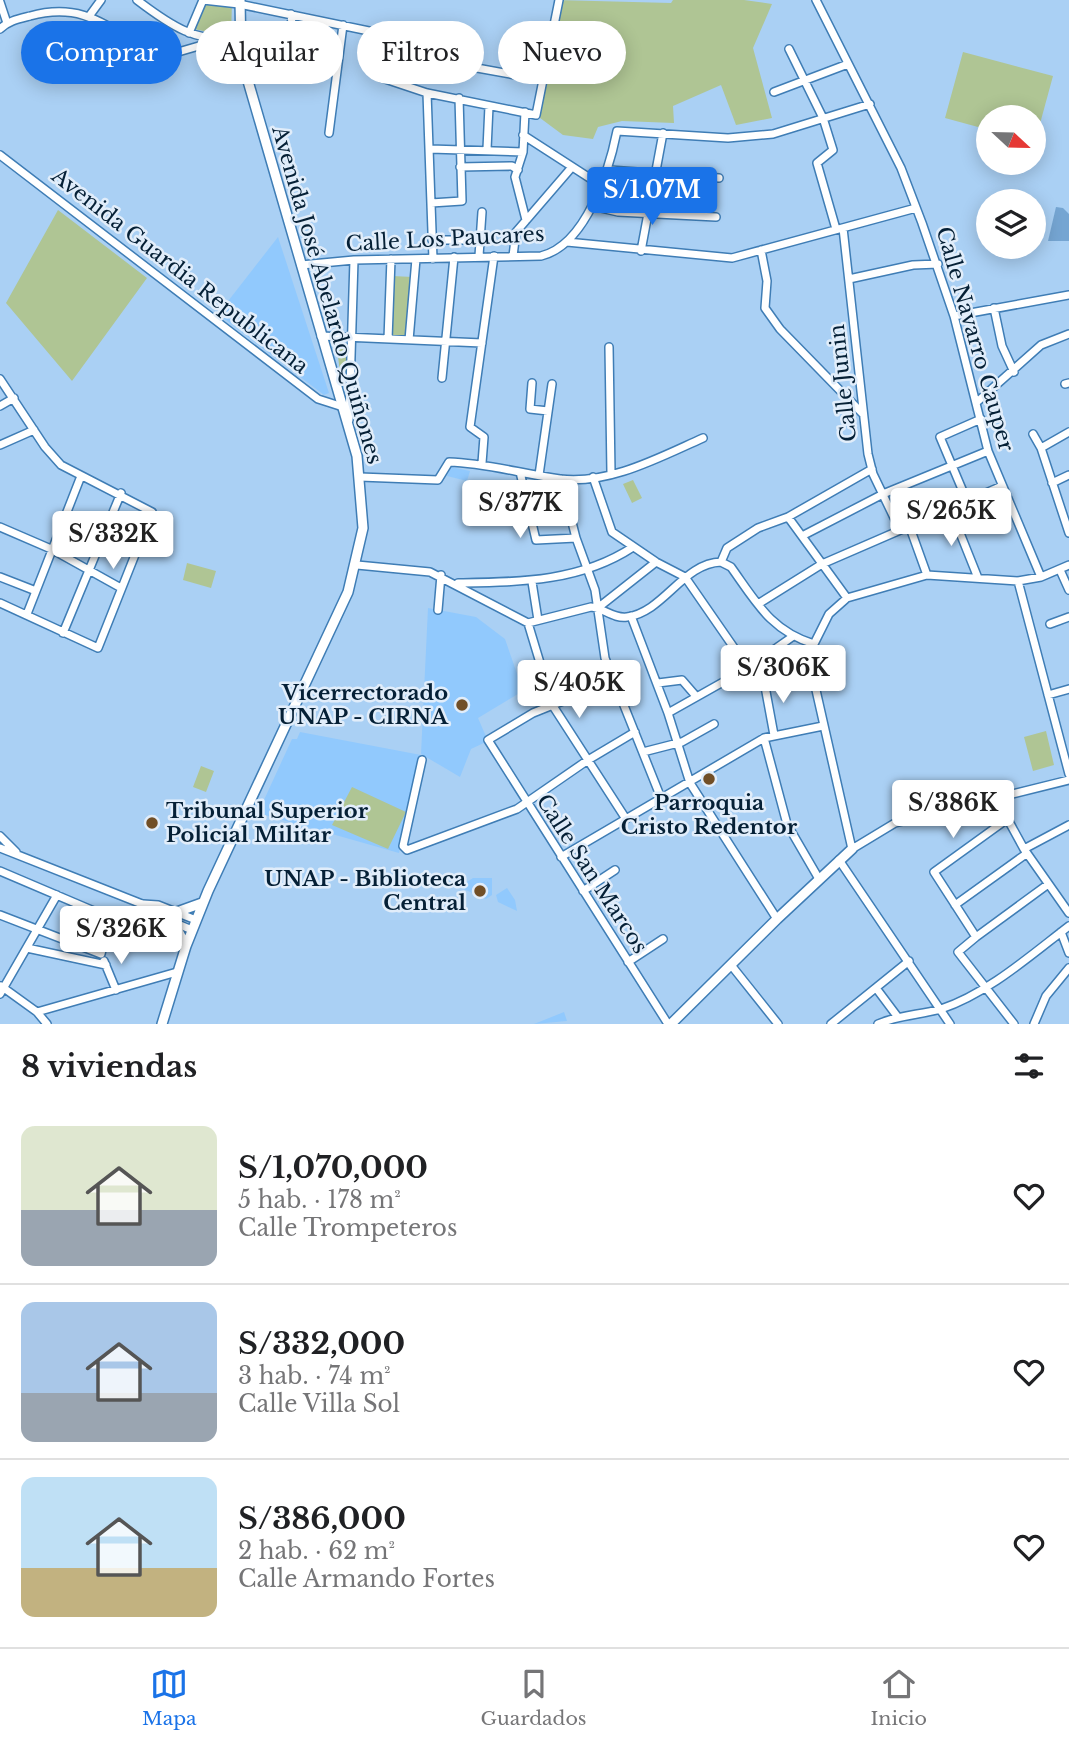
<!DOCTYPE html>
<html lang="es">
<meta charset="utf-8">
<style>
body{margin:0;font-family:"Libre Baskerville",serif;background:#f6f6f6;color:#202124;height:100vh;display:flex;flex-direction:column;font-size:26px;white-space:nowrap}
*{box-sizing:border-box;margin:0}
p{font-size:23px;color:#757577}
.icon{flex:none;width:38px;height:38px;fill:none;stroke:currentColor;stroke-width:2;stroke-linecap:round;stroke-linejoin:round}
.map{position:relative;height:1024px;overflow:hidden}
.details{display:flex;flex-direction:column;background:#fff;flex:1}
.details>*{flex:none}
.banner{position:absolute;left:21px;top:21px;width:700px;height:63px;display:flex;gap:14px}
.needle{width:46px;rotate:112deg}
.fabs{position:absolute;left:976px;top:105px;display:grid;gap:14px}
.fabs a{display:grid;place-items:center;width:70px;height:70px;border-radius:50%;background:#fff;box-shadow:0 4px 18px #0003;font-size:35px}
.price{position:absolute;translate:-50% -60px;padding:0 16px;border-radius:7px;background:#fff;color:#222;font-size:23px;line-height:46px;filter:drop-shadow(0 2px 4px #0008)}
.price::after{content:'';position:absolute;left:50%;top:42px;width:21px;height:16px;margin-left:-10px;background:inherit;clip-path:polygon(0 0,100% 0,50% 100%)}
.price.active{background:#1a73e8;color:#fff}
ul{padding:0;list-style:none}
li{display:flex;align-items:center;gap:21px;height:175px;padding:0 21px}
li+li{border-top:2px solid #e0e0e0}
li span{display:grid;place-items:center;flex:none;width:196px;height:140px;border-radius:14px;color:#555}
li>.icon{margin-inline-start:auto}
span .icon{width:84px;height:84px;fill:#fffc;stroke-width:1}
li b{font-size:30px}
h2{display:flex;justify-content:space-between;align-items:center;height:84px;padding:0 21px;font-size:30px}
.tag{padding:0 24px;border-radius:32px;background:#fff;box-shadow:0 4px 18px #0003;font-size:24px;line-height:63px}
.tag.active{background:#1a73e8;color:#fff}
.tab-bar{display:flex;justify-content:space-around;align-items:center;height:98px;border-top:2px solid #e0e0e0;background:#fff;font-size:19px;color:#757577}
.tab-bar a{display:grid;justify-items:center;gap:4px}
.tab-bar .active{color:#1a73e8}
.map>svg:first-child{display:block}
.built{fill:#91c9fd}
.green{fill:#afc594}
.water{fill:#75a5d2}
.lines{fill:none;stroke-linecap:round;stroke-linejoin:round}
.minor-casing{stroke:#3f7db5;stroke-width:10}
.major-casing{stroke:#3f7db5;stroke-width:12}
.minor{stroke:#fff;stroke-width:7}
.major{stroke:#fff;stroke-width:9}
.poi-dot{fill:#714f27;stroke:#e1edfa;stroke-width:2.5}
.labels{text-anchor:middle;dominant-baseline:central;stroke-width:5;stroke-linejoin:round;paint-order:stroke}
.street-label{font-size:21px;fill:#052036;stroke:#e1edfa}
.poi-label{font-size:21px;font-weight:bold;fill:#052036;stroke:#e1edfa;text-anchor:end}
</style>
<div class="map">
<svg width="1069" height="1024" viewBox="0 0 1069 1024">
<rect width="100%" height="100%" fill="#aad0f4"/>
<path class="built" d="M278 237 329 393 324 395 218 314Z
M451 467 470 471 467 481 447 476Z
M428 608 476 617 505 639 523 691 478 718 488 741 471 749 460 777 421 754Z
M300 732 421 755 399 853 258 813 292 739H297Z
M473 878H492V895L486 899 459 887Z
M507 888 515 900 517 911 498 902 496 895Z
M564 1012 567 1021 534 1024Z"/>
<path class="green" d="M205 0 232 1 231 37 194 29Z
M556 0 671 3 673 0H744L772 4 753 48 772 118 736 125 721 85 673 106 674 123 622 121 598 127 593 139 563 135 536 115Z
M963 52 1053 76 1035 142 1034 117H989V130L945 118Z
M58 210 147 278 72 381 6 303Z
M392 276 413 277 408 338 389 337Z
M336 341 344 342 348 371 340 372Z
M633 480 642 498 632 503 623 484Z
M187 563 216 571 211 588 183 580Z
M1046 731 1054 765 1033 771 1024 737Z
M201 766 214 771 206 792 193 787Z
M352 787 406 812 388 849 332 825Z"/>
<path class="water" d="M1056 207 1063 208 1069 214V241H1048Z"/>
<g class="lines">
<defs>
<path id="minor" d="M137 0C171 26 196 43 240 39
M203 0 239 4 446 47 455 64 543 80
M816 0 901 168 922 223 954 316 988 451 1041 577
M0 2 7 23
M291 14 295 56
M90 15 101 0
M0 29C8 21 18 19 30 16 88 0 111 32 161 57L216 41
M189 33 203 0
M386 34 379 77 427 93 536 115 559 0
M789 49 823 118 833 150 817 163 836 229
M774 92 848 64
M427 93 433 259
M525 112 523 152 515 177 526 220
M329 133 343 25
M523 135 602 186
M430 149 523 152
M487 149 489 106
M0 155 318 399 343 407
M460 167 512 166 518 170
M610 170 719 178
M431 203 462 201 459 98
M592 206 618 212 716 217
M843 228 868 454 873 474 899 528
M432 240H479
M567 242 732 258 916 208
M761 250 767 281 765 308 780 329 862 413
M641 251 663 133
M479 256 482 212
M513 256 516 232 572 167
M301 265 354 260 541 256C586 245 609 171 617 131L728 138 773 134 870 104
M849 279 913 265 938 264
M994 308 1002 346 1014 372
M954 316 1069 295
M321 336 482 343
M388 339 391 259
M409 340 416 259
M609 347 611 473
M442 378 454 257
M0 379 45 447 61 465 152 512 98 648 0 603
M532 383 530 409 548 411
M1065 384 1069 383
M977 402 1041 345 1069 334
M0 406 14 398
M349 420 354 260
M1033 434 1041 448 1069 533
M0 445 34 430
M1041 448 1069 432
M482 463 484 437 470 427 494 256
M520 472 536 540 576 538
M539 475 552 384
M360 477 438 480 449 462C487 463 522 474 560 479 609 485 660 457 703 438
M593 477 612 532 656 562 685 577 748 668
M561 479 576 538 595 590 605 658 661 798
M1052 483 1069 475
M967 501 940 437 981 419
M950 508 978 578
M788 517 847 598
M909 525 927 575
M0 527 51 549 121 588
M802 536 883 494 988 451
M721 562 727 548 758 528 788 517 872 469
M721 562 731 567C756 602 771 631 814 644
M357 565 430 572 528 623 591 607C604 608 613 619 627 617 664 612 683 563 721 562
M1069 565 1041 577 1018 581 927 575 847 598 829 614 814 644 811 668 852 849 895 823 1069 780
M1060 570 1069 590
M0 577 36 591
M1018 581 1069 774
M532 582 538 620
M458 583C519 582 580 582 633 547
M758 604 822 564 1002 486
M599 607 656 562
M438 610 441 575
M27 614 81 476
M631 616 668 713 690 783 777 919
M528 623 553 706 626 819
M1050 624 1069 617
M63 633 121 493
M615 680 533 713 488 740 668 1024
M764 681 774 735
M658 683 682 680 695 695
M1048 695 1069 689
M668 713 748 668 792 637
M764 738 787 824 819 879
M643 752 682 742 714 724
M422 760 403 846 407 850 517 809 588 760 635 732
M995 796 1024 849 1069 913
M1006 820 934 872 976 937 958 952 1014 1024
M0 836 16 852
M0 848 142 904 154 914 192 930
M1024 849 1069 825
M561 857 764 738 823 726
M839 860 950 1024
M0 871 148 934
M583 891 615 870
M143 904 158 905 196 920
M955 905 1026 854
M0 915 101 954
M1061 932 1069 953
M976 937 1047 885
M27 948 106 965
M101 954 110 918
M104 961 116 990
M628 962 663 939
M731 965 778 1024
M1 986 37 1012 47 1024
M876 988 897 1016
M0 994 57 895
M37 1012 177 972
M831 1024 909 961
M878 1024C899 1015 920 1015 941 1009 987 994 1031 955 1069 926
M1034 1024 1046 996 1069 968"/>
<path id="major" d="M177 912 202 903
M174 923 186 946
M162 1024 186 946 208 891 348 592 363 528 357 456 241 57 240 0
M671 1024 777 919 852 849"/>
</defs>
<use href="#minor" class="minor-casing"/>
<use href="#major" class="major-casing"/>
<use href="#minor" class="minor"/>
<use href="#major" class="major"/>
</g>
<g class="poi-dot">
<circle cx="462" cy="705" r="7"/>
<circle cx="709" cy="779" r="7"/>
<circle cx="152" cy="823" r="7"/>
<circle cx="480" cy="891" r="7"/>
</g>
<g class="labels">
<g class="street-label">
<text transform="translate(445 239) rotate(-3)">Calle Los Paucares</text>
<text transform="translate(180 271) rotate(38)">Avenida Guardia Republicana</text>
<text transform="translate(327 295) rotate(74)">Avenida José Abelardo Quiñones</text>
<text transform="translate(975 339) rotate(74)">Calle Navarro Cauper</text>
<text transform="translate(843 383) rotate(-96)">Calle Junin</text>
<text transform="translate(592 874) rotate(57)">Calle San Marcos</text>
</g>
<g class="poi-label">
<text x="448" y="693">Vicerrectorado<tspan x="448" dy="24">UNAP - CIRNA</tspan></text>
<text x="709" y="803" text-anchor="middle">Parroquia<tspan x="709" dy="24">Cristo Redentor</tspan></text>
<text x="166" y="811" text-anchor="start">Tribunal Superior<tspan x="166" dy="24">Policial Militar</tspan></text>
<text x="466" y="879">UNAP - Biblioteca<tspan x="466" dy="24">Central</tspan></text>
</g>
</g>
</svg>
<div class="fabs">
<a><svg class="needle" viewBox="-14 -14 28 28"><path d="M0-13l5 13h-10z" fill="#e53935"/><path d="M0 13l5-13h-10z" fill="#757577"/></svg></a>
<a><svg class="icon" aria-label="layers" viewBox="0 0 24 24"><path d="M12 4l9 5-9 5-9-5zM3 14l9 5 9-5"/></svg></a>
</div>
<b class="price active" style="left:652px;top:227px">S/1.07M</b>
<b class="price" style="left:520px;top:540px">S/377K</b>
<b class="price" style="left:951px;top:548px">S/265K</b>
<b class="price" style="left:113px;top:571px">S/332K</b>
<b class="price" style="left:783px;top:705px">S/306K</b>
<b class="price" style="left:579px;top:720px">S/405K</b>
<b class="price" style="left:953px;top:840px">S/386K</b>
<b class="price" style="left:121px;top:966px">S/326K</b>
<div class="banner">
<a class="tag active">Comprar</a>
<a class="tag">Alquilar</a>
<a class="tag">Filtros</a>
<a class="tag">Nuevo</a>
</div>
</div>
<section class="details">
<h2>8 viviendas<svg class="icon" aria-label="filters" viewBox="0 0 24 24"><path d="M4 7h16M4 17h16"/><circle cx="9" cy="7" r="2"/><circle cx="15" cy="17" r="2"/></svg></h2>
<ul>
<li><span style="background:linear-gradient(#dfe7d0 60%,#9aa5b1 0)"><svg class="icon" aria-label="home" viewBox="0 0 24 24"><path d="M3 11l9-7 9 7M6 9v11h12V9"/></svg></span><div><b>S/1,070,000</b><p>5 hab. · 178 m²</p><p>Calle Trompeteros</p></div><svg class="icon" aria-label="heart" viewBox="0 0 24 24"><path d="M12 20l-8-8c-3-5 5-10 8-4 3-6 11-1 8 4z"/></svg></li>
<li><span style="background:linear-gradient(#a9c7e8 65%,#9aa5b1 0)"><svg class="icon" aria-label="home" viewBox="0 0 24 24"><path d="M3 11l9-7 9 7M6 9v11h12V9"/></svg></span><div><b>S/332,000</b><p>3 hab. · 74 m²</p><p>Calle Villa Sol</p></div><svg class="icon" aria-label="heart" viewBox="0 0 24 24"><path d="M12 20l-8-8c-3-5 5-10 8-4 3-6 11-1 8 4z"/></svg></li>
<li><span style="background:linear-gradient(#bfe0f5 65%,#c2b280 0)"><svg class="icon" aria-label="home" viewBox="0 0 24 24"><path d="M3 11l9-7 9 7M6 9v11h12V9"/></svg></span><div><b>S/386,000</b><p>2 hab. · 62 m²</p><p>Calle Armando Fortes</p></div><svg class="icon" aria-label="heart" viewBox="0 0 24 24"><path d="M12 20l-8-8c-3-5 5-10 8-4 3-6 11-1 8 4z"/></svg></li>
</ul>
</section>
<nav class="tab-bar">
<a class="active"><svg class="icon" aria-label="map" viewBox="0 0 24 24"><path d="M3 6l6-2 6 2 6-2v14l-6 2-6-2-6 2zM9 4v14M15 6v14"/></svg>Mapa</a>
<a><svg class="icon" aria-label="saved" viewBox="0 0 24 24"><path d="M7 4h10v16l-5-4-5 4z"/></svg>Guardados</a>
<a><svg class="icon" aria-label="home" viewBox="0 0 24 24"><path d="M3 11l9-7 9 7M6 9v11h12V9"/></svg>Inicio</a>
</nav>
